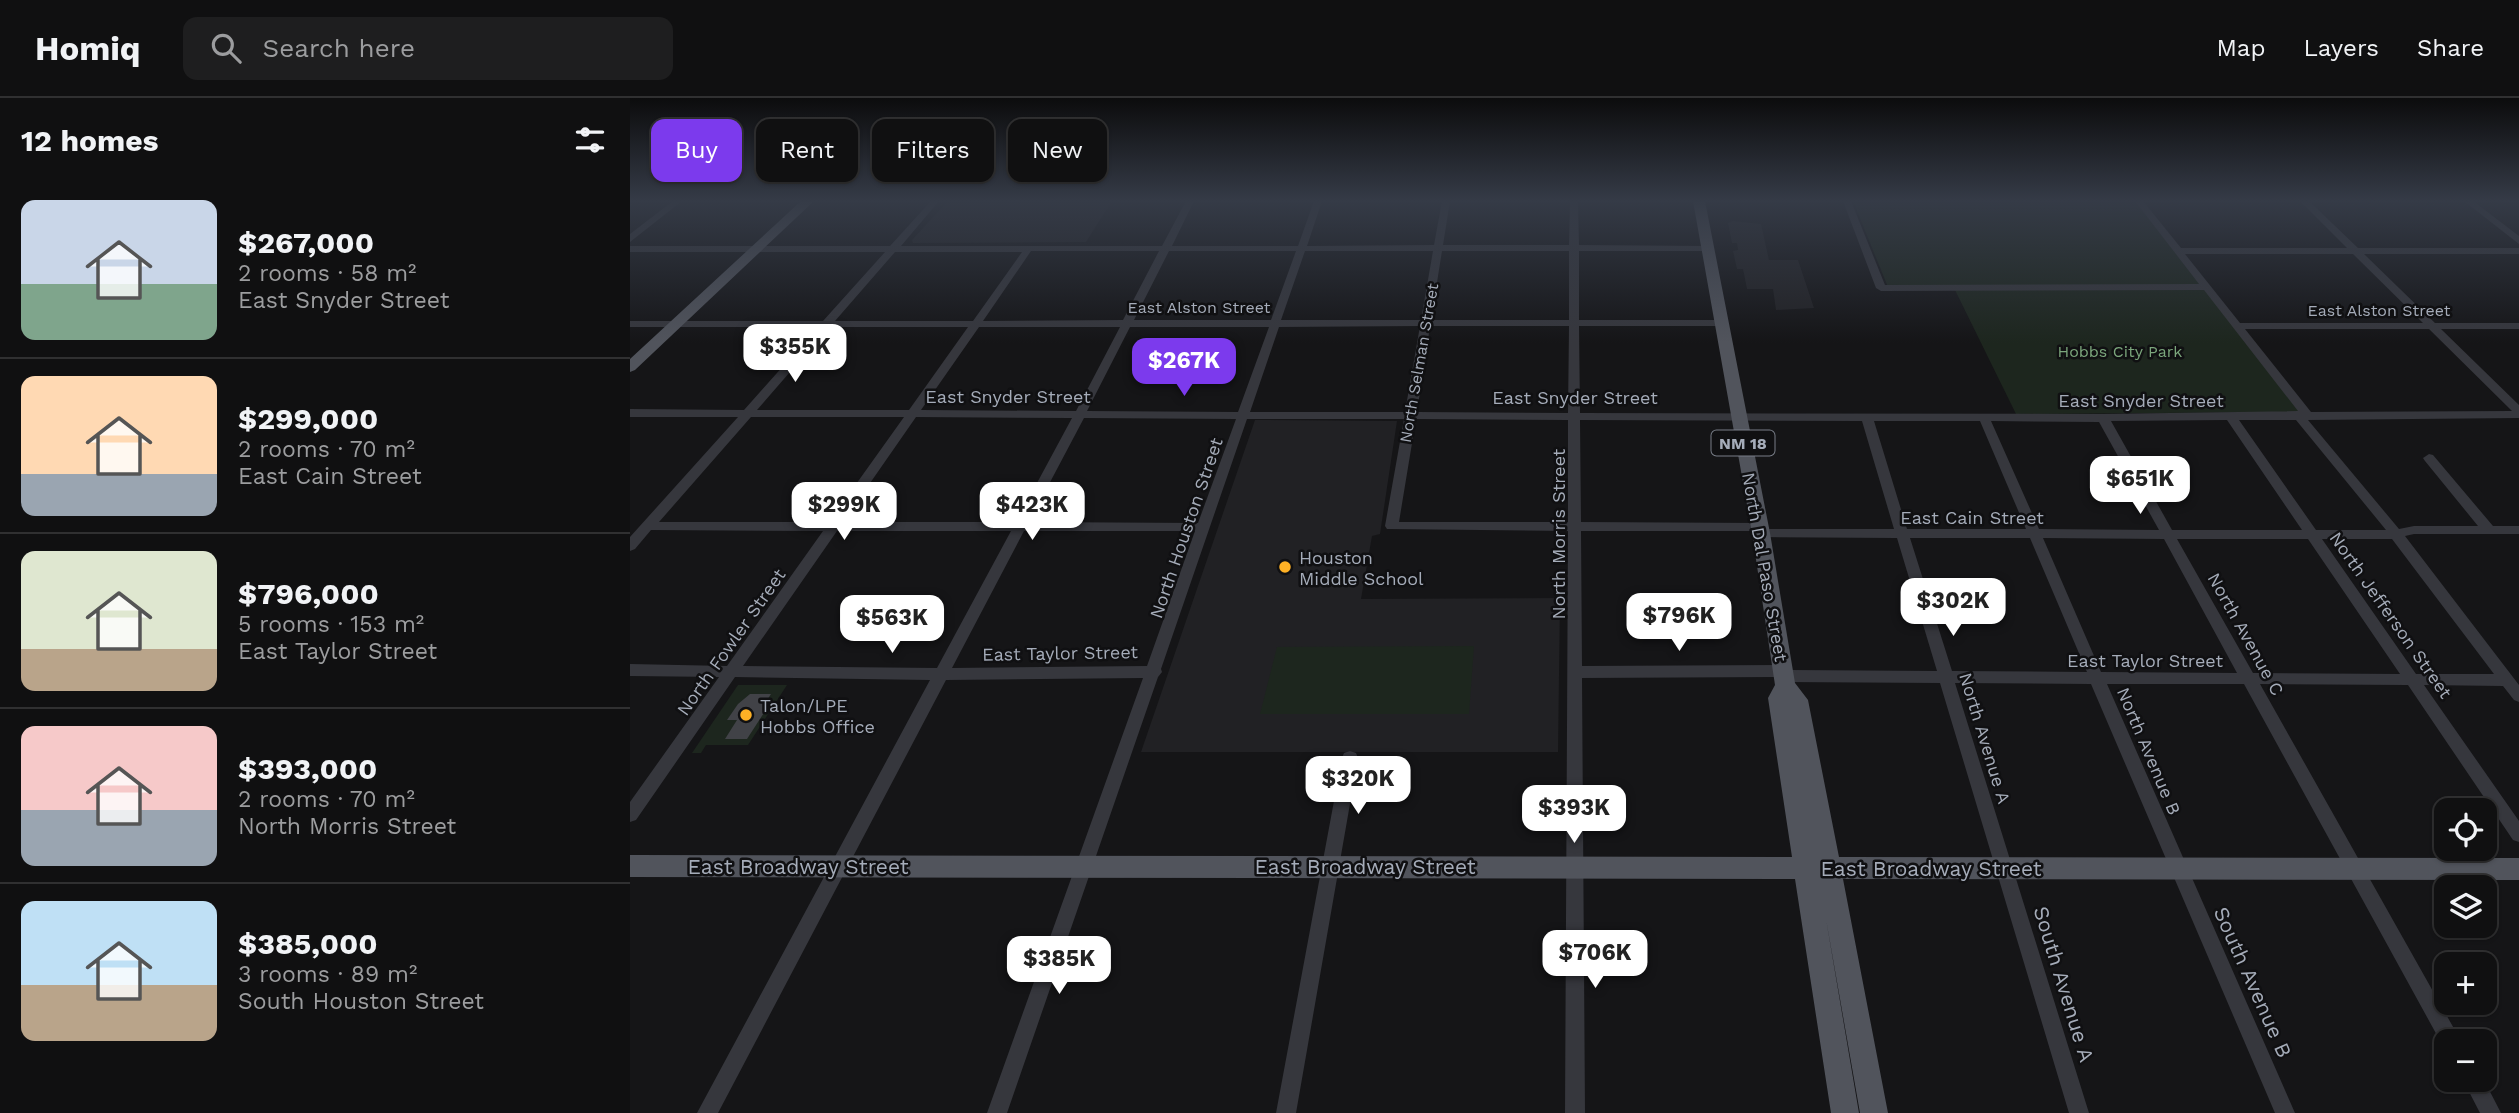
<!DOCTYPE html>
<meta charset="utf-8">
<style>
body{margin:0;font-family:"Work Sans",sans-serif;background:#1e1e1f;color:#f1f3f6;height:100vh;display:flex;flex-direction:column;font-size:26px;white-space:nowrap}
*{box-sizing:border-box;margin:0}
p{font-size:23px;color:#9c9d9f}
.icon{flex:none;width:38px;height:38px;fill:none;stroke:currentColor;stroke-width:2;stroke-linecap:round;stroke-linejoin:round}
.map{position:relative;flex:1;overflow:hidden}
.side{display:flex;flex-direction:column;background:#101011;width:630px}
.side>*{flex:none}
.banner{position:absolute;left:21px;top:21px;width:665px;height:63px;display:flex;gap:14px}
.fabs{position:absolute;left:1804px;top:700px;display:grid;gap:14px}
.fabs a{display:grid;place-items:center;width:63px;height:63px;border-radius:14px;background:#101011;box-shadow:0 2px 5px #0004,0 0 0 2px #303031;font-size:35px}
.price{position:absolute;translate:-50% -60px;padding:0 16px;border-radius:14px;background:#fff;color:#222;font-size:23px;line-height:46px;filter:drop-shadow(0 2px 4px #0008)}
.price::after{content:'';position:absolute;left:50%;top:42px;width:21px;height:16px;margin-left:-10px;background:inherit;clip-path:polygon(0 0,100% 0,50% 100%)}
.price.on{background:#7c3aed;color:#fff}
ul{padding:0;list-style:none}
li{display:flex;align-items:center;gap:21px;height:175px;padding:0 21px}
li+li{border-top:2px solid #303031}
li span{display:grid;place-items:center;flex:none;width:196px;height:140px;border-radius:14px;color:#555}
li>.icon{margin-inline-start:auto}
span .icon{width:84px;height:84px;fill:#fffc;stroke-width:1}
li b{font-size:30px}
h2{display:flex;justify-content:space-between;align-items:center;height:84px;padding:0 21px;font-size:30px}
.tag{padding:0 24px;border-radius:14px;background:#101011;box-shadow:0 2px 5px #0004,0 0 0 2px #303031;font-size:24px;line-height:63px}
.tag.on{background:#7c3aed;color:#fff}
header{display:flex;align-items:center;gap:42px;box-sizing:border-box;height:98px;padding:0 35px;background:#101011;border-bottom:2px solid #303031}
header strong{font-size:33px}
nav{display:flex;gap:38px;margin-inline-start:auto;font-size:24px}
.search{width:490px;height:63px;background:#1e1e1f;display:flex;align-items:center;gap:18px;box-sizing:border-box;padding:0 24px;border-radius:14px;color:#9c9d9f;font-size:26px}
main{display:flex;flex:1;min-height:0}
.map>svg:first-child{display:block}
.built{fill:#212124}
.green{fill:#1d261e}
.building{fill:#414247}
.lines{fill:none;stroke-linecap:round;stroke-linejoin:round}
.minor{fill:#36373d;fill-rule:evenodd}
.major{fill:#51545c;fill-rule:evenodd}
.poi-dot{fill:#ffb125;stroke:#101012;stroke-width:2.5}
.labels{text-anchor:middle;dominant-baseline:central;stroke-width:5;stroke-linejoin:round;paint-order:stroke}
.far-street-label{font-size:16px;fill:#a5acb9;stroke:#101012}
.far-park-label{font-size:16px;fill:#7ba67c;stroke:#101012}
.shield{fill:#101012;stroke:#787d87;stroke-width:2}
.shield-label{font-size:16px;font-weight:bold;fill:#a5acb9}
.street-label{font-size:18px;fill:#a5acb9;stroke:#101012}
.poi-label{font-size:18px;fill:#a5acb9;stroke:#101012;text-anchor:start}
.near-street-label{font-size:21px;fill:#a5acb9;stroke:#101012}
</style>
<header>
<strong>Homiq</strong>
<div class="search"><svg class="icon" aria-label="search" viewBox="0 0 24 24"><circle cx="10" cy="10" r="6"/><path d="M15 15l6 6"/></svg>Search here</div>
<nav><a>Map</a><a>Layers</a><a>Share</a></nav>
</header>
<main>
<section class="side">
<h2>12 homes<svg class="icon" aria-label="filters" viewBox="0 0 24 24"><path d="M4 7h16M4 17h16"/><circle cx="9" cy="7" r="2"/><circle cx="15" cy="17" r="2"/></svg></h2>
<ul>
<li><span style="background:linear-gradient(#c9d6e8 60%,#7fa58c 0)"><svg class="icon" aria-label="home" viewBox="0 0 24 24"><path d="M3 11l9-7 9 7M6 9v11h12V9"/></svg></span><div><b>$267,000</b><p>2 rooms · 58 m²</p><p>East Snyder Street</p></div></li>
<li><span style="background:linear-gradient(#ffd9b3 70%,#9aa5b1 0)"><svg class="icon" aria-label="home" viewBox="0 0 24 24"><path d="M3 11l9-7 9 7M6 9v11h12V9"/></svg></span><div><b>$299,000</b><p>2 rooms · 70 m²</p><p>East Cain Street</p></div></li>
<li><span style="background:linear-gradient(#dfe7d0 70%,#b9a48a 0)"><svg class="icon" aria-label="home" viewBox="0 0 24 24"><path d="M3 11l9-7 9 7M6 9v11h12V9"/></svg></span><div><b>$796,000</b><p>5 rooms · 153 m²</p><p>East Taylor Street</p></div></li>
<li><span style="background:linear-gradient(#f6c9c9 60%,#9aa5b1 0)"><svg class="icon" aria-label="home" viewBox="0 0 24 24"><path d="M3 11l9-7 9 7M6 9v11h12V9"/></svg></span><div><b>$393,000</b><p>2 rooms · 70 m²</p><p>North Morris Street</p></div></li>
<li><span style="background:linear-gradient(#bfe0f5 60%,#b9a48a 0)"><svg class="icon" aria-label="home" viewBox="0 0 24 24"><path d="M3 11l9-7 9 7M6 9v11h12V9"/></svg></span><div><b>$385,000</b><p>3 rooms · 89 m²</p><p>South Houston Street</p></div></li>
</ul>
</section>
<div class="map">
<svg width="1889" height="1015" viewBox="0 0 1889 1015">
<rect width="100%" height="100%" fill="#151517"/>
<path class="built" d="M318 103H482L456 144 283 145 282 142Z
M1103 123 1131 126 1139 162H1168L1184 210 1146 212 1143 191H1117L1113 171H1107L1103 153 1108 152 1107 145H1102L1098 125Z
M625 322 767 323 750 436 742 438 731 501 930 500 928 654H511Z"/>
<path class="green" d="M1223 103H1506L1574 185 1573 188 1673 314 1386 316 1325 192 1258 189Z
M844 548 839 616H630L647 549Z
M108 587H157L118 647H76L71 655H62Z"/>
<path class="building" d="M120 596H141L136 604H141L117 641H95L107 622H97L108 606Z"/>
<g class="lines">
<path class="minor" d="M43 103H52L0 144V136Z
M301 103H309L271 148H532L556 103H564L542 148H668L684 103H692L677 148 804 147 812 103H820L813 147H939L940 103H948L949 147 1080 148V152L1077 153H949V222H1092L1097 225 1092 228H949L950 315 1473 316 1668 313 1574 192 1251 193 1246 190 1213 103H1221L1255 187 1569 186 1505 103H1513L1551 150H1717L1670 103H1679L1728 150H1889V156H1734L1805 225H1889V231H1811L1889 307V320L1678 322 1769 431 1784 428H1848L1795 363 1793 360 1799 356 1803 357 1863 428H1889V436H1784L1775 438 1889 587V604L1884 602 1873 588 1794 587 1889 723V744L1883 742 1778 587 1630 586 1831 943H1816V951L1814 950 1614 586H1477L1665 1015H1645L1461 586 1325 585 1459 1015H1439L1310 585 1154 584 1147 579 952 580 955 1015H935L938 433 757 431 755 428 774 321H617L531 571 532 574 528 579 377 1015H357L513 580 316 582 88 1015H67L300 582 105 579 6 722 0 724V704L89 579 0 578V566L97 568 193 433 21 432 5 451 0 453V439L108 319H0V311L114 312 188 229H0V223H193L255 154H0V148H260ZM401 153H529L493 222 353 223ZM539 153H666L641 222H504ZM675 153H803L791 222H651ZM812 153H939V222H801ZM265 154H392L343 223H205ZM1555 156H1723L1793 225H1610ZM790 228 775 314H620L649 229ZM800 228H939L938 315 787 314ZM199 229H338L279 312H127ZM349 229H490L446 313 291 312ZM500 229H639L608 314 457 313ZM1615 231H1799L1882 313 1681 314ZM121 319H274L199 424H29ZM286 319 442 320 386 424H213ZM454 320 606 321 568 425 399 424ZM786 321 938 322V424H769ZM950 322 1232 323 1264 431H1135L1134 426 1129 425 951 424ZM1597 322 1672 432H1542L1481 323ZM1609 322H1666L1756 432H1686ZM1244 323H1350L1396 431H1277ZM1361 323 1469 324 1529 432 1409 431ZM207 433H381L307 570 113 568ZM394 433H565L517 568 322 570ZM951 433H1125L1126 438 1131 439 1267 440 1307 573 1160 572 1153 567 952 568ZM1280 440H1400L1457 574 1322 573ZM1413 440 1534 441 1607 575 1471 574ZM1547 441H1678L1770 576 1623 575ZM1692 441H1762L1864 576H1786Z
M1834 103H1843L1889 138V146Z
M720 653 726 655 728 660 666 1015H646L712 660 714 655Z
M1833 982H1854L1871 1015H1850Z"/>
<path class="major" d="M171 103H184L5 272 0 274V261Z
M1063 103H1075L1140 435 1165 585 1178 602 1209 759 1889 760V782L1213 781 1258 1015H1230L1196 821 1229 1015H1201L1165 781 0 779V757L1162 759 1138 600 1145 587 1122 435Z"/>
</g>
<linearGradient id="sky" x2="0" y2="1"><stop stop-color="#0c0c0d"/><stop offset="0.42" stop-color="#353b47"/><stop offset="1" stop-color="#353b47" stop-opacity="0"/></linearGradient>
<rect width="1889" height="245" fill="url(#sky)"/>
<g class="poi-dot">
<circle cx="655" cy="469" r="7"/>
<circle cx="116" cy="617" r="7"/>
</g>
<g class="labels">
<g class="far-street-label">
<text x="569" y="209">East Alston Street</text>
<text x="1749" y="212">East Alston Street</text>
<text transform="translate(789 265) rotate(-80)">North Selman Street</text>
</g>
<g class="far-park-label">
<text x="1490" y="253">Hobbs City Park</text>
</g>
<rect class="shield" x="1081.5" y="332.5" width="63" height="25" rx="5"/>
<g class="shield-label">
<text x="1113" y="345">NM 18</text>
</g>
<g class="street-label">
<text x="378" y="298">East Snyder Street</text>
<text x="945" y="299">East Snyder Street</text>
<text x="1511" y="302">East Snyder Street</text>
<text x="1342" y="419">East Cain Street</text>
<text transform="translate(556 430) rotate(-71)">North Houston Street</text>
<text transform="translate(928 436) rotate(-90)">North Morris Street</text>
<text transform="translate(1135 469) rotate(80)">North Dal Paso Street</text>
<text transform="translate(1761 517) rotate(55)">North Jefferson Street</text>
<text transform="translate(1616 536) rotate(61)">North Avenue C</text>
<text transform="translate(101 544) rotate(-55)">North Fowler Street</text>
<text transform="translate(430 555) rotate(-1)">East Taylor Street</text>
<text x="1515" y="562">East Taylor Street</text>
<text transform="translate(1355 640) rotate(73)">North Avenue A</text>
<text transform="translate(1519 653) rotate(67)">North Avenue B</text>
</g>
<g class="poi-label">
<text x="669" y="459">Houston<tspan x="669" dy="21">Middle School</tspan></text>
<text x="130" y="607">Talon/LPE<tspan x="130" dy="21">Hobbs Office</tspan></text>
</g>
<g class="near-street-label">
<text x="168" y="768">East Broadway Street</text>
<text x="735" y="768">East Broadway Street</text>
<text x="1301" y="770">East Broadway Street</text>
<text transform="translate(1623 884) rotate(66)">South Avenue B</text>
<text transform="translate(1434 886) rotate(73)">South Avenue A</text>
</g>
</g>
</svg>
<div class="fabs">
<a><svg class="icon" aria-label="locate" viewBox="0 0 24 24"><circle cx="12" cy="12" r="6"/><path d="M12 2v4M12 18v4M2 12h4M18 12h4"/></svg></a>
<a><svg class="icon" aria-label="layers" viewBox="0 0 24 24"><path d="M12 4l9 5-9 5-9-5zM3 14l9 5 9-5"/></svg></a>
<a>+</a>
<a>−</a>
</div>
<b class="price" style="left:165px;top:286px">$355K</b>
<b class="price on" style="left:554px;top:300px">$267K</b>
<b class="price" style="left:1510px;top:418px">$651K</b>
<b class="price" style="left:214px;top:444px">$299K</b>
<b class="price" style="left:402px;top:444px">$423K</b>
<b class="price" style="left:1323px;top:540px">$302K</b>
<b class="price" style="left:1049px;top:555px">$796K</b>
<b class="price" style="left:262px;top:557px">$563K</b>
<b class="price" style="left:728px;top:718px">$320K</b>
<b class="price" style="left:944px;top:747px">$393K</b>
<b class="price" style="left:965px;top:892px">$706K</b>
<b class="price" style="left:429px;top:898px">$385K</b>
<div class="banner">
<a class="tag on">Buy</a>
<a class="tag">Rent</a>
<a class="tag">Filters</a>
<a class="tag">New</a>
</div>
</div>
</main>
